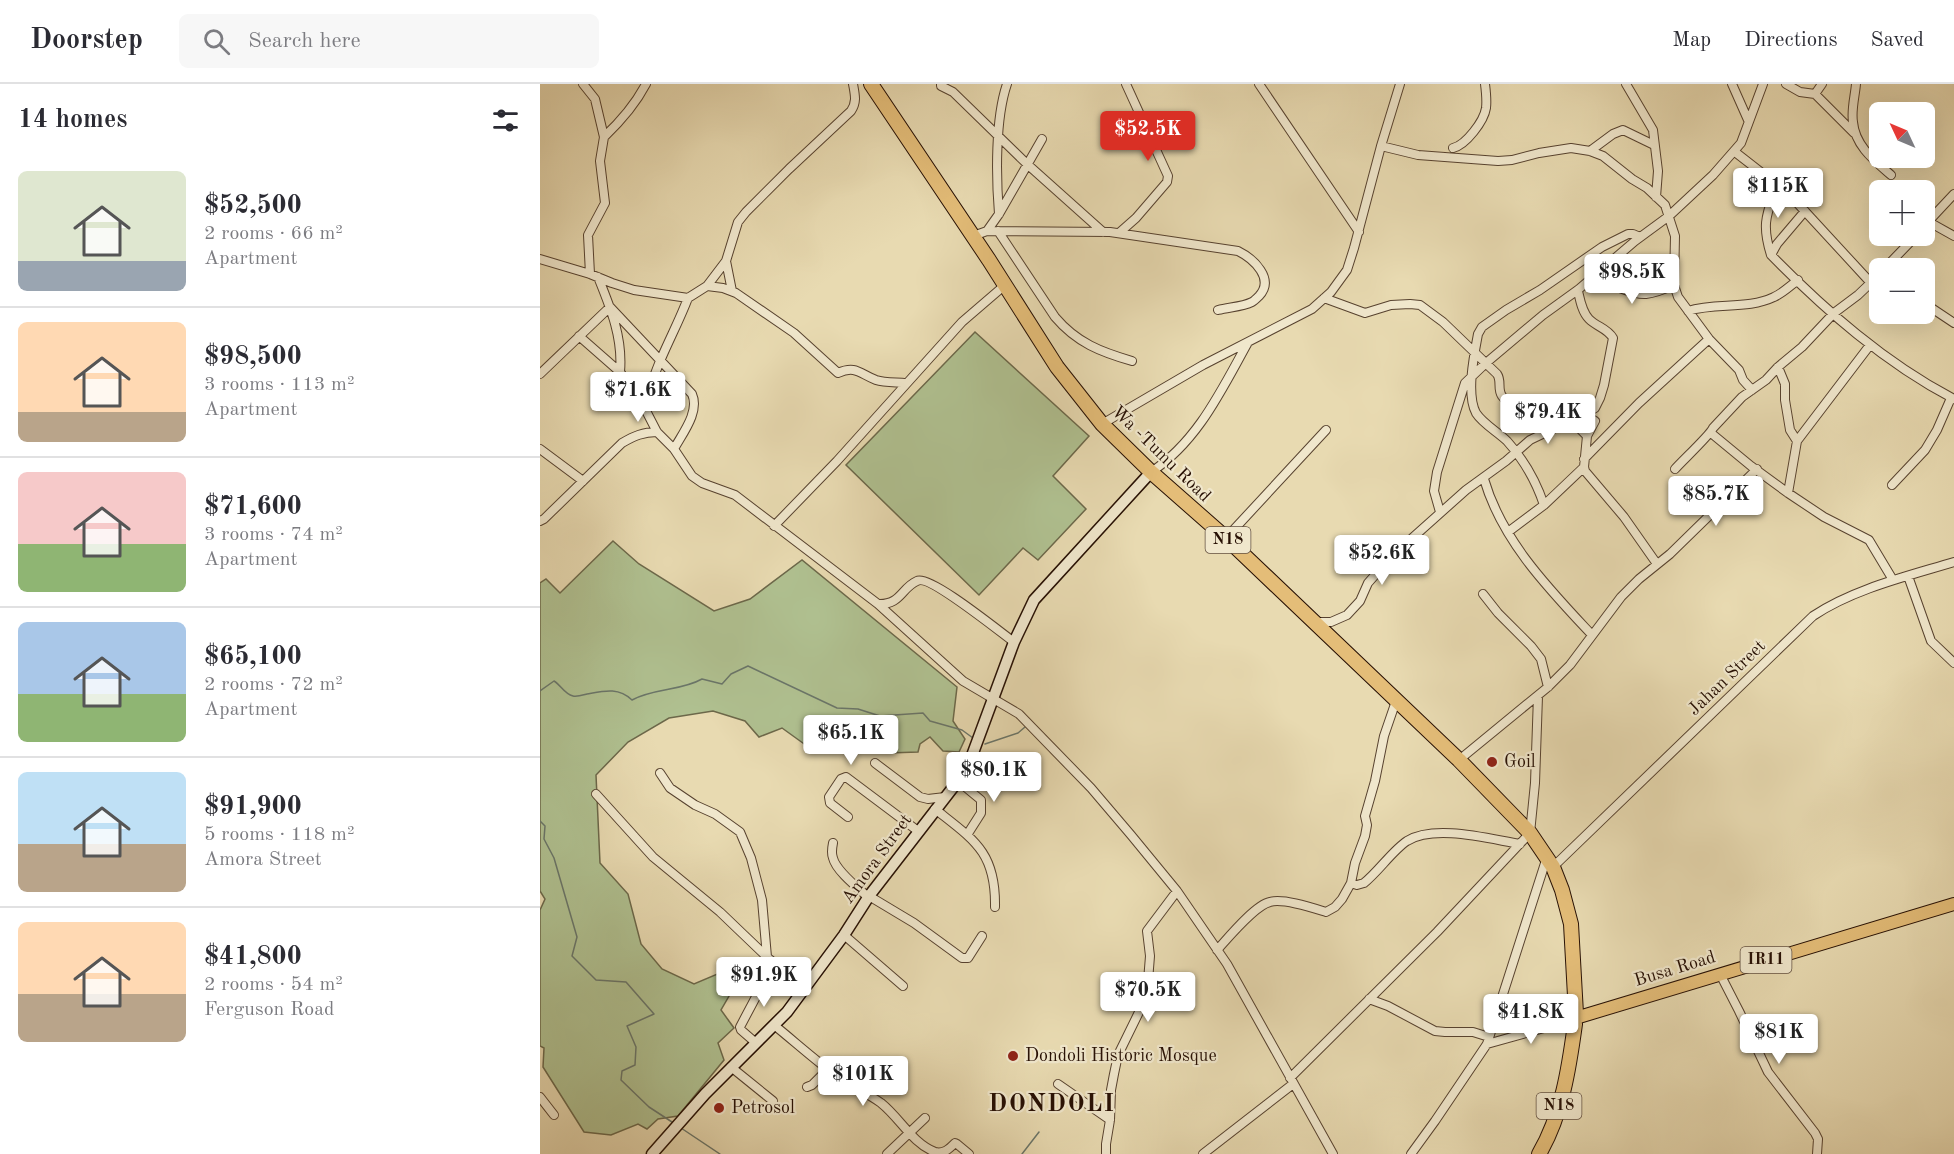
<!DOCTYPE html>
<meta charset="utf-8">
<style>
body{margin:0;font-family:"Old Standard TT",serif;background:#f7f7f7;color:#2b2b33;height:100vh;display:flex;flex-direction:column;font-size:22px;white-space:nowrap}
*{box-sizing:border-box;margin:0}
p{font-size:20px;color:#7c7c81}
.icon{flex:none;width:33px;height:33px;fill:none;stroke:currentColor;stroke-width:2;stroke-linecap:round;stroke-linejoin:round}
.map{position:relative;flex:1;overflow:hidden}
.details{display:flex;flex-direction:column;background:#fff;width:540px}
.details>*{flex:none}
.needle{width:39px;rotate:314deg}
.controls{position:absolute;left:1329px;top:18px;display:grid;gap:12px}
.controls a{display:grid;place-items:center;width:66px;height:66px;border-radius:9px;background:#fff;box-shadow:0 6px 24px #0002;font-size:30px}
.price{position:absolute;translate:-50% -51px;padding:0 14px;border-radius:6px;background:#fff;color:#222;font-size:20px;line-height:39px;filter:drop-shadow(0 2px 3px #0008)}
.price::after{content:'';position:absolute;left:50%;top:36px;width:18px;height:14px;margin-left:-9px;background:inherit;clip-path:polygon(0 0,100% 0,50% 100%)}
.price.current{background:#d93025;color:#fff}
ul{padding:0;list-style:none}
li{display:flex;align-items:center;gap:18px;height:150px;padding:0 18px}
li+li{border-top:2px solid #e1e1e2}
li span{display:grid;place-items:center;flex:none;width:168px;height:120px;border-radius:9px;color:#555}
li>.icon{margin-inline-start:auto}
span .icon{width:72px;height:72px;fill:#fffc;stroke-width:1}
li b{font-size:26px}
h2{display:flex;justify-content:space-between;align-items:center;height:72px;padding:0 18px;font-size:26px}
header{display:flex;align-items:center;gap:36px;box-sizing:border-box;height:84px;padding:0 30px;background:#fff;border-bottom:2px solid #e1e1e2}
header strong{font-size:28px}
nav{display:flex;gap:33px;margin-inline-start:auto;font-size:21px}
.search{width:420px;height:54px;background:#f7f7f7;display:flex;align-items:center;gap:15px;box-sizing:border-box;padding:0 21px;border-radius:9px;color:#7c7c81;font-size:22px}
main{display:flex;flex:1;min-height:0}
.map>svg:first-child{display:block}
.green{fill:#b0c191;stroke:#6c684a;stroke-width:1.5}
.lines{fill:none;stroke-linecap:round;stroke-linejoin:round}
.stream{stroke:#6a766a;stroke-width:1.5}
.street-casing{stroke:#57422f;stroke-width:10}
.secondary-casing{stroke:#271004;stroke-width:13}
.primary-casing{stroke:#271004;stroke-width:14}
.highway-casing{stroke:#271004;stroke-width:16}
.street{stroke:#f0e7cc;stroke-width:8}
.secondary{stroke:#f0e7cc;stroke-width:10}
.primary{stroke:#e4bd78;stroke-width:12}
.highway{stroke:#e4bd78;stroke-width:14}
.poi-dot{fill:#8f2418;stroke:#f0e7cc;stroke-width:2}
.labels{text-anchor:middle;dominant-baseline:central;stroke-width:4.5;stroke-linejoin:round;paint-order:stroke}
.shield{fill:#f0e7cc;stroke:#635040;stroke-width:1.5}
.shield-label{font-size:16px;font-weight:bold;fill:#271004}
.street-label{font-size:18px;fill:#271004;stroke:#f0e7cc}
.poi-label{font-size:18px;fill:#271004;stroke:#f0e7cc;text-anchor:start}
.district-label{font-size:24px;font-weight:bold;letter-spacing:1.5px;fill:#271004;stroke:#f0e7cc}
</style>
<header>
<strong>Doorstep</strong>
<div class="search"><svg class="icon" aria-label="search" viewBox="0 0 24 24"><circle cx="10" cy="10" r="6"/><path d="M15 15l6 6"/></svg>Search here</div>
<nav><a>Map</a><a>Directions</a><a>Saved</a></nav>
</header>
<main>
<section class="details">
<h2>14 homes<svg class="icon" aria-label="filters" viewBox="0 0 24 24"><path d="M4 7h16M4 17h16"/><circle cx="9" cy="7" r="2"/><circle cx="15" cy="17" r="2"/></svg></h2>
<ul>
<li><span style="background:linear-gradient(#dfe7d0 75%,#9aa5b1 0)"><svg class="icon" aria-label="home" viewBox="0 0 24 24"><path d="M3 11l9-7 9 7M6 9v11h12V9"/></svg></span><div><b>$52,500</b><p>2 rooms · 66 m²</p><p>Apartment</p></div></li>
<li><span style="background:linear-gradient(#ffd9b3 75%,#b9a48a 0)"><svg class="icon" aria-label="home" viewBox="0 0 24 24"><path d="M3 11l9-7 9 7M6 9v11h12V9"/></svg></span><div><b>$98,500</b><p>3 rooms · 113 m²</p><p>Apartment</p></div></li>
<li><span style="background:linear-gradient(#f6c9c9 60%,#8fb573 0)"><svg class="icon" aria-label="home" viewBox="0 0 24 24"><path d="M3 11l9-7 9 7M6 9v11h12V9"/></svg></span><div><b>$71,600</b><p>3 rooms · 74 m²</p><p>Apartment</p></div></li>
<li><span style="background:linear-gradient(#a9c7e8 60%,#8fb573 0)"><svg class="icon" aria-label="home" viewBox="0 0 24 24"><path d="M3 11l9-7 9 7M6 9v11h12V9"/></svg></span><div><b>$65,100</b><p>2 rooms · 72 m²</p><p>Apartment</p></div></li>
<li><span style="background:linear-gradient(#bfe0f5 60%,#b9a48a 0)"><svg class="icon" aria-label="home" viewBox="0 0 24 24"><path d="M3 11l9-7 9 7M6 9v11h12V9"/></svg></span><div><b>$91,900</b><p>5 rooms · 118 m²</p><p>Amora Street</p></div></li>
<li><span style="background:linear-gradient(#ffd9b3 60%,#b9a48a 0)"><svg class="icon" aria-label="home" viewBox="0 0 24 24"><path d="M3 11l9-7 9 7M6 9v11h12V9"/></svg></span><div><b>$41,800</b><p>2 rooms · 54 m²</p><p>Ferguson Road</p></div></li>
</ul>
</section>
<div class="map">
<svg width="1414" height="1070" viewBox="0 0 1414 1070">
<rect width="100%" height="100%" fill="#e8dab1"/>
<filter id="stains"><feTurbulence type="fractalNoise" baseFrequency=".00333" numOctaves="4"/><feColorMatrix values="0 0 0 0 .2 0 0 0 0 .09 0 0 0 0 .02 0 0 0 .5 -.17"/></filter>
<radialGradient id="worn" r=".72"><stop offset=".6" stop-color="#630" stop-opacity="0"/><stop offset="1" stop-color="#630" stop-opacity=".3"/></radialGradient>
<path class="green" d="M435 248 549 352 513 392 546 425 498 476 483 464 439 511 306 381Z
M73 457 99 480 174 527 210 515 262 476 417 603 413 637 425 655 419 668 403 667 390 653 380 660 378 668 348 669 320 654 300 656 275 647 267 662 242 644 219 653 205 637 173 627 129 634 88 658 56 691 60 779 88 810 101 860 122 885 154 900 182 888 196 900 181 926 194 944 178 959 184 976 138 1032 118 1035 107 1045 98 1040 71 1051 44 1048 3 983 4 964 0 962V826L5 815 0 807V499L6 495 20 509Z"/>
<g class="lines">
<path class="stream" d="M0 607 14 597C21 601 24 610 33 612 37 613 43 611 47 610 64 607 78 603 92 616 114 604 141 607 162 595L182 600 191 590 208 582 297 624 318 625 340 632 383 629 390 637 422 646 433 654
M445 660 478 649 485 643
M0 737 5 742 4 755 14 774 37 853 32 872 56 896 86 898 114 930 87 942 96 963 95 981 82 987 81 996 109 1023 132 1038
M141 1044 180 1070
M482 1070 499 1048"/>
<defs>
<path id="street" d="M43 0 55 15 64 53 60 77 65 119 48 151 50 190
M401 0V2L413 8 487 80 563 148
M719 0 819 148
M1086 0 1113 46 1118 87 1116 113
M1192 0 1208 36
M1246 0 1260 8 1275 10 1282 0
M1316 0C1315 12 1311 26 1313 38 1315 62 1335 77 1351 91
M1275 10 1314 49
M64 53C81 37 95 21 106 0
M841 62 878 71 958 77 972 76 999 69 1031 64 1050 67 1063 72 1092 95 1107 104 1125 121 1135 152 1134 201 1138 213 1169 255 1199 286 1203 296 1212 306
M913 64C926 61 944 37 946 24 947 16 946 8 945 0
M1050 67 1073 50 1083 46 1114 61
M1195 68 1249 110 1331 199 1340 200
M1237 100C1227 130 1221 139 1231 171 1285 226 1345 279 1414 315
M459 130C456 93 455 35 467 0
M1389 138 1414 152
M1384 142 1414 110
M447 147 459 130 502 55
M458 147 515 233C537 259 561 268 592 277
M579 149 596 134 627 98 628 92 586 0
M433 152 447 147 570 148 698 167C714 175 735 195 719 212 717 214 714 217 712 218 702 223 689 223 678 226
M1231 171 1237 160 1265 127
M0 175 50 190 72 199 94 206 148 214 167 202 186 177 198 138 206 128 249 85 311 27C317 18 315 11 313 0
M186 177 192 207
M1345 184 1376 152
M1055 192C1066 199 1093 211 1106 210 1115 209 1125 205 1134 201
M58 193C71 225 83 254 80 288
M167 202 183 204 196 209 254 249 298 289C316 281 320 290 336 296 345 299 357 298 366 299
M784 214 825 229 851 221 870 220 880 221 903 238 957 290C962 297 957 305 962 312 972 327 991 316 1006 320 1011 321 1015 323 1019 325 1032 329 1043 329 1055 337L1047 352 1044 383 1045 387 1084 433 1117 480
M1384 219 1414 239
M70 223 152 310C160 328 142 350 134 365
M1148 227C1176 218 1207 226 1234 213 1243 209 1250 202 1258 196
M39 252 80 288 102 319 117 348 134 365 152 392 162 399 195 411 338 520C361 521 361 504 377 497 389 490 460 548 474 558
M1238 283 1245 300V316L1250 346 1257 357
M0 290 70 223
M102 319C111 305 114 290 121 275 130 254 140 235 148 214
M1021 326 1047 352
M562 340 663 281 772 225 791 208 807 186 814 164 841 62 860 0
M1171 349 1211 382 1248 409 1284 433 1329 456 1353 496
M0 365 43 397
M1044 375 1099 319 1169 255
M1135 385C1142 377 1170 351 1173 344L1202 313 1226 296 1238 283 1262 263 1294 229 1318 211 1340 190
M611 388C657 358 681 307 707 260
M944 395C962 457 1009 505 1052 551
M1352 401 1385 366 1397 346 1411 314
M1248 409 1257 357 1330 261
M1004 421C996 397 984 376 967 357 958 348 943 340 936 329 926 310 934 271 938 250L942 243 966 226 1000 206 1062 163 1088 150H1093L1100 153
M900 428 894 407 897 388 925 299 946 279 1003 231 1039 205 1095 157 1129 132 1173 91 1201 59 1223 0
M0 437 4 435 82 359C94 352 103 348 117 348
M234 442 297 377 422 238 465 201
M968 448 1004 421 1044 383
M686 454 786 346
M1368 492 1391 557 1414 579
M943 510 958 529 991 562 1001 575 1008 603
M338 520 423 597 479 630 551 704 591 751 637 807 687 880 793 1070
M774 538H791L807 531 820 517 828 499 851 473 926 406 966 377 990 356 1015 344 1032 338 1055 324 1060 314 1064 301 1073 254C1067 244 1057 243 1049 235 1042 228 1040 216 1038 207
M919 676 1008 603 1030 581 1081 513 1099 495 1130 470 1217 385
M335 679 380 713 388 715 405 713
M120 689 130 704 155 721 175 730 200 748 211 774 222 816 227 873
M418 697 441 716V729L427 751
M56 710 113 773 180 828 227 873 265 904
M395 725C434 756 456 768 455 823
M308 733 290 719 289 713 301 695 306 693 378 747
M293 759C292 764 291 769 293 774 296 787 318 804 328 813
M1013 783 1273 532C1313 505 1368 492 1414 478
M811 799 817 801 824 799C838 788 853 766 867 757 895 740 949 755 980 760
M329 812 374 839 422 874H428L442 852
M304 851 363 902
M677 866C688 854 715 821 730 818 743 814 773 824 786 828L795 823 802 815 811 799 815 779 825 752 827 741 825 732 835 697 844 652 856 617
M1180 890 1199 927 1228 988 1275 1049 1278 1055 1277 1070
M829 915 848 922 895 947 905 948H933L949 953
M234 941C255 958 276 977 298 993 312 1002 327 1009 341 1019 360 1034 372 1059 395 1068 404 1070 409 1065 415 1059L417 1060 429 1070
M216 959 201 946 200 943 228 890
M947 960 1029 937
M191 983 233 1017
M750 994 897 848 990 749 995 699 998 612
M518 1000 570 1036
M267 1003 272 1001 288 985
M0 1013 14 1031
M347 1070 385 1034
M566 1070V1060L570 1036 571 1006 574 990 578 971 601 924 608 897 610 872 607 847 637 807
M663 1070 753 1000
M871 1070 895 1037 947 960 1007 773"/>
<path id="secondary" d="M112 1070 165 1010 247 928 304 851 329 812 418 697 430 677 474 558 494 516 611 388"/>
<path id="primary" d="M1039 933 1414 820"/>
<path id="highway" d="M331 0 449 176 517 283 562 340 611 388 686 454 919 676 990 749 1013 783 1022 806 1031 840 1036 930
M999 1070C1022 1031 1029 984 1035 940"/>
</defs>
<use href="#street" class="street-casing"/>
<use href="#secondary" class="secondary-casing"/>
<use href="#primary" class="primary-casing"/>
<use href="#highway" class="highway-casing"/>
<use href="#street" class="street"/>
<use href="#secondary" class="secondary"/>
<use href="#primary" class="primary"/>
<use href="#highway" class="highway"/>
</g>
<g class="poi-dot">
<circle cx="952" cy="678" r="6"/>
<circle cx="473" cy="972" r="6"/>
<circle cx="179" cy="1024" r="6"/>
</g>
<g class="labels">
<g class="shield">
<rect x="665.5" y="443" width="45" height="26" rx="4.5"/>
<rect x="1200.5" y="863" width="51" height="26" rx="4.5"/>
<rect x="996.5" y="1009" width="45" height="26" rx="4.5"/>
</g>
<g class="shield-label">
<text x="688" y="456">N18</text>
<text x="1226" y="876">IR11</text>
<text x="1019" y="1022">N18</text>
</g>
<g class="street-label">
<text transform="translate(621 370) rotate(44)">Wa -Tumu Road</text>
<text transform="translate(1187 594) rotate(-44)">Jahan Street</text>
<text transform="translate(337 775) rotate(-54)">Amora Street</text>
<text transform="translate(1135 885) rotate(-17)">Busa Road</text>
</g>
<g class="poi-label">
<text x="964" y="678">Goil</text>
<text x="485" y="972">Dondoli Historic Mosque</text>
<text x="191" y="1024">Petrosol</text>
</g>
<g class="district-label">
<text x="512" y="1021">DONDOLI</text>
</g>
</g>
<rect width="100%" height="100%" filter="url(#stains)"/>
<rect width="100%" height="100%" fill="url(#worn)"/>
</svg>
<div class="controls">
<a><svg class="needle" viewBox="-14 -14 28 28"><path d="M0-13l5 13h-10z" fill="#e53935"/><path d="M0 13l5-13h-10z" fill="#7c7c81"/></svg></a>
<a>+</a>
<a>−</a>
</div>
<b class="price current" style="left:608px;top:78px">$52.5K</b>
<b class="price" style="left:1238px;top:135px">$115K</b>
<b class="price" style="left:1092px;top:221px">$98.5K</b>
<b class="price" style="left:98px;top:339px">$71.6K</b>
<b class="price" style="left:1008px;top:361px">$79.4K</b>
<b class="price" style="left:1176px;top:443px">$85.7K</b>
<b class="price" style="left:842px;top:502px">$52.6K</b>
<b class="price" style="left:311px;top:682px">$65.1K</b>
<b class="price" style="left:454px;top:719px">$80.1K</b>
<b class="price" style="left:224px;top:924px">$91.9K</b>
<b class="price" style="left:608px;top:939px">$70.5K</b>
<b class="price" style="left:991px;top:961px">$41.8K</b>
<b class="price" style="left:1239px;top:981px">$81K</b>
<b class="price" style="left:323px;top:1023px">$101K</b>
</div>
</main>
